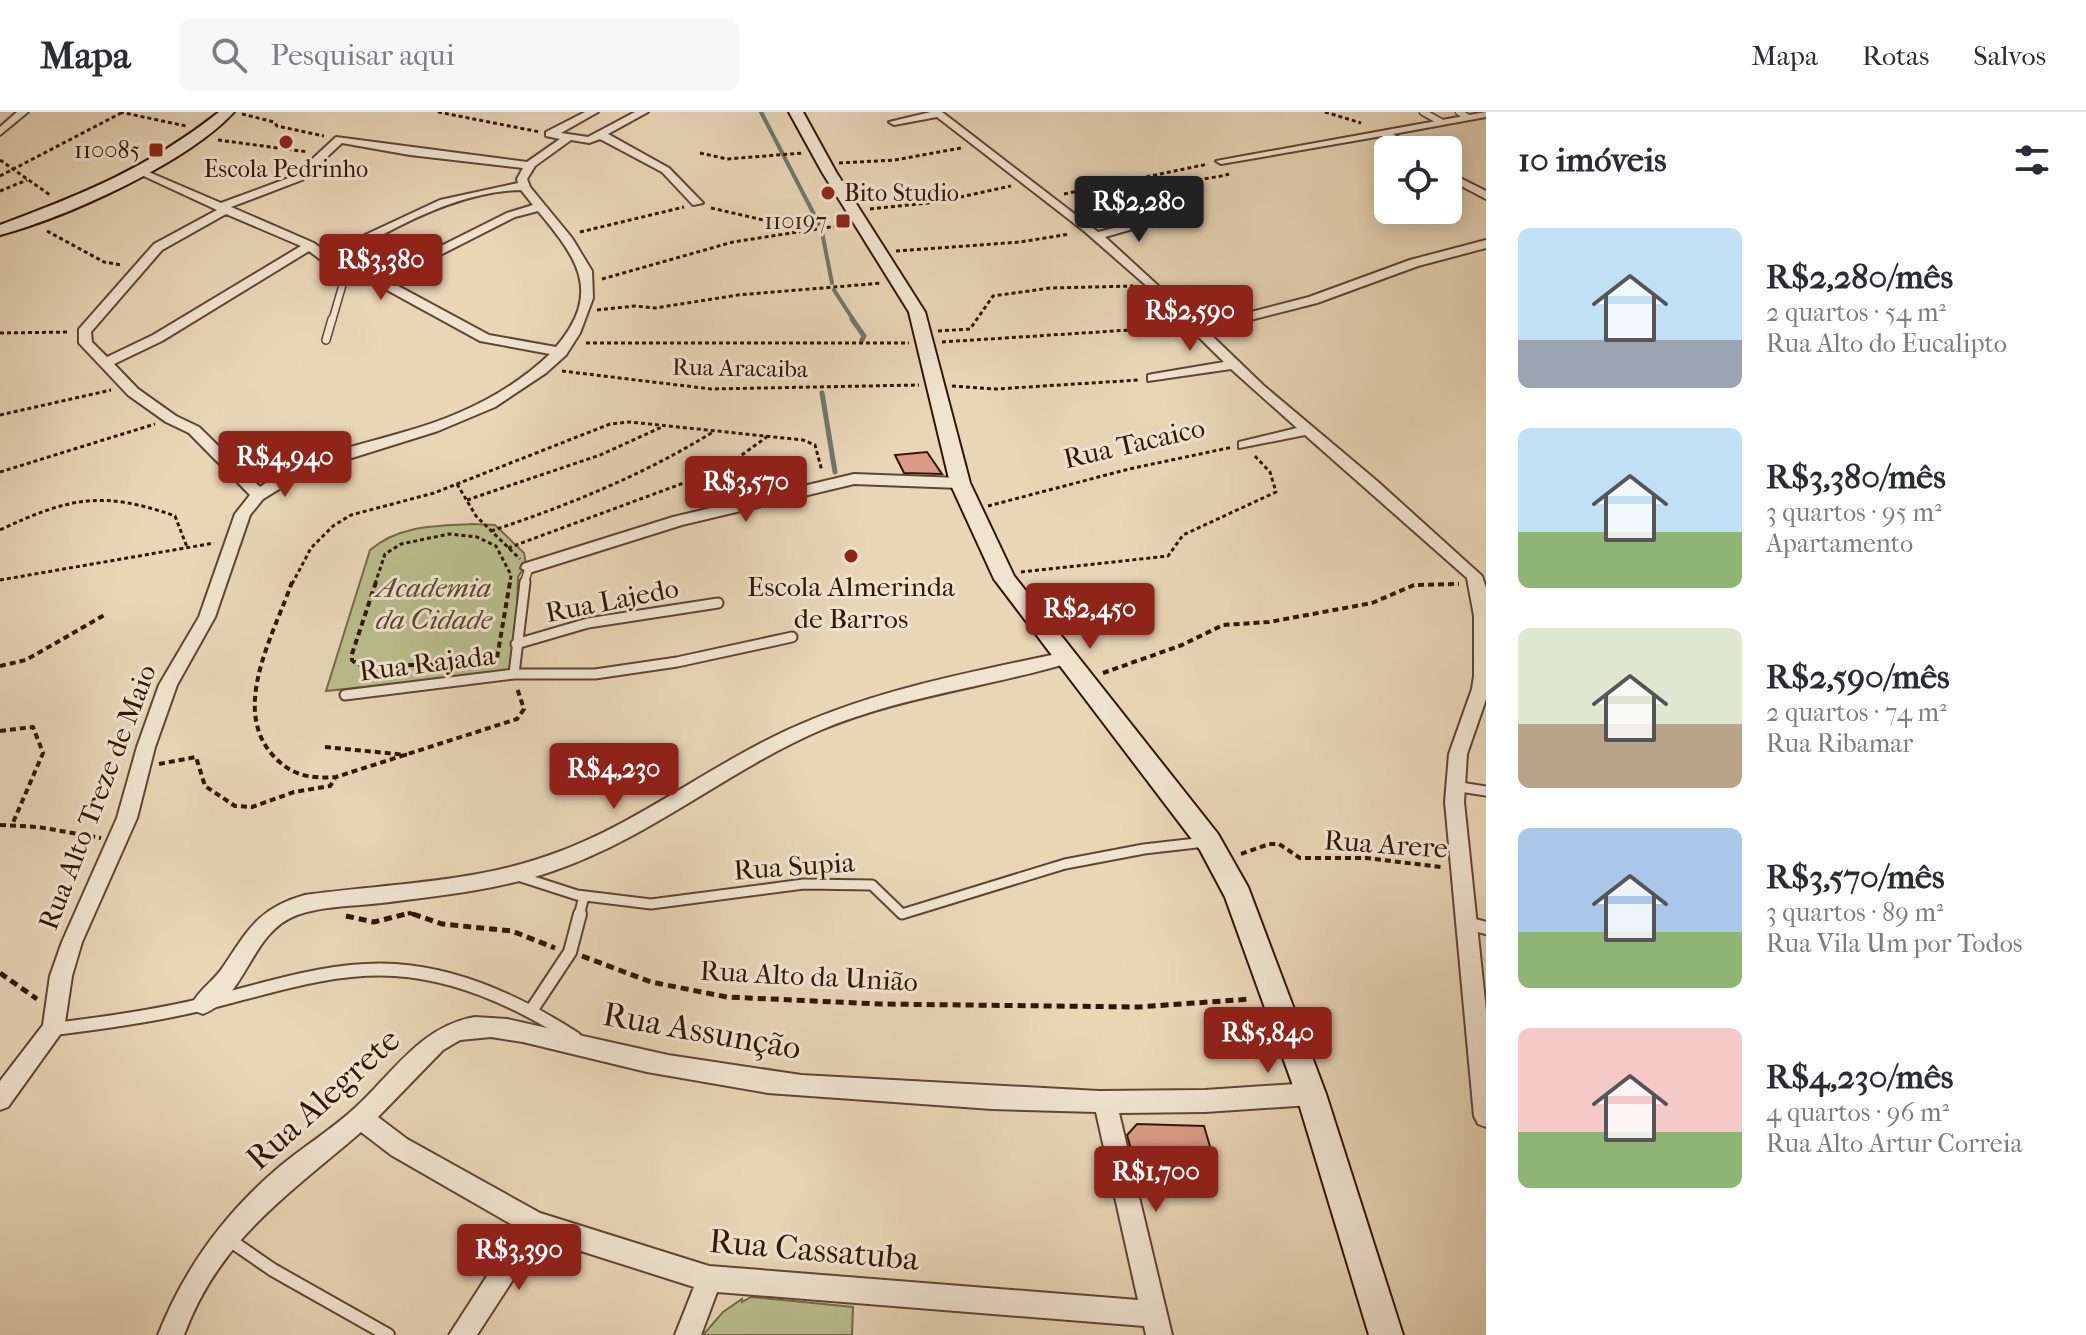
<!DOCTYPE html>
<html lang="pt">
<meta charset="utf-8">
<style>
body{margin:0;font-family:"IM FELL French Canon",serif;background:#f7f7f7;color:#2b2b33;height:100vh;display:flex;flex-direction:column;font-size:30px;white-space:nowrap}
*{box-sizing:border-box;margin:0}
p{font-size:26px;color:#7c7c81}
.icon{flex:none;width:44px;height:44px;fill:none;stroke:currentColor;stroke-width:2;stroke-linecap:round;stroke-linejoin:round}
.map{position:relative;flex:1;overflow:hidden}
.details{display:flex;flex-direction:column;background:#fff;width:600px}
.details>*{flex:none}
.controls{position:absolute;left:1374px;top:24px;display:grid;gap:16px}
.controls a{display:grid;place-items:center;width:88px;height:88px;border-radius:12px;background:#fff;box-shadow:0 4px 20px #0003;font-size:40px}
.price{position:absolute;translate:-50% -68px;padding:0 18px;border-radius:8px;background:#8f2418;color:#fff;font-size:26px;line-height:52px;filter:drop-shadow(0 2px 4px #0008)}
.price::after{content:'';position:absolute;left:50%;top:48px;width:24px;height:18px;margin-left:-12px;background:inherit;clip-path:polygon(0 0,100% 0,50% 100%)}
.price.selected{background:#222;color:#fff}
ul{padding:0;list-style:none}
li{display:flex;align-items:center;gap:24px;height:200px;padding:0 32px}
li span{display:grid;place-items:center;flex:none;width:224px;height:160px;border-radius:12px;color:#555}
li>.icon{margin-inline-start:auto}
span .icon{width:96px;height:96px;fill:#fffc;stroke-width:1}
li b{font-size:34px}
h2{display:flex;justify-content:space-between;align-items:center;height:96px;padding:0 32px;font-size:34px}
header{display:flex;align-items:center;gap:48px;box-sizing:border-box;height:112px;padding:0 40px;background:#fff;border-bottom:2px solid #e1e1e2}
header strong{font-size:38px}
nav{display:flex;gap:44px;margin-inline-start:auto;font-size:28px}
.search{width:560px;height:72px;background:#f7f7f7;display:flex;align-items:center;gap:20px;box-sizing:border-box;padding:0 28px;border-radius:12px;color:#7c7c81;font-size:30px}
main{display:flex;flex:1;min-height:0}
.map>svg:first-child{display:block}
.green{fill:#b9bd8c;stroke:#766948;stroke-width:2}
.lines{fill:none;stroke-linecap:round;stroke-linejoin:round}
.stream-far1{stroke:#6f7769;stroke-width:4}
.stream{stroke:#6f7769;stroke-width:5}
.building{fill:#d99b86;stroke:#321505;stroke-width:2}
.lane-far3-casing{stroke:#604532;stroke-width:9}
.lane-far2-casing{stroke:#604532;stroke-width:10}
.lane-far1-casing{stroke:#604532;stroke-width:13}
.lane-casing{stroke:#604532;stroke-width:16}
.street-casing{stroke:#604532;stroke-width:4}
.secondary-casing{stroke:#321505;stroke-width:4}
.path-far2{stroke:#321505;stroke-width:3;stroke-dasharray:4 3;stroke-linecap:butt}
.path-far1{stroke:#321505;stroke-width:4;stroke-dasharray:6 4;stroke-linecap:butt}
.path{stroke:#321505;stroke-width:5;stroke-dasharray:8 5;stroke-linecap:butt}
.lane-far3{stroke:#f0e4d0;stroke-width:6}
.lane-far2{stroke:#f0e4d0;stroke-width:7}
.lane-far1{stroke:#f0e4d0;stroke-width:9}
.lane{stroke:#f0e4d0;stroke-width:12}
.street{fill:#f0e4d0;fill-rule:evenodd}
.secondary{fill:#f0e4d0;fill-rule:evenodd}
.poi-dot{fill:#8f2418;stroke:#f0e4d0;stroke-width:3}
.labels{text-anchor:middle;dominant-baseline:central;stroke-width:6;stroke-linejoin:round;paint-order:stroke}
.far-poi-label{font-size:24px;fill:#321505;stroke:#f0e4d0;text-anchor:end}
.far-street-label{font-size:24px;fill:#321505;stroke:#f0e4d0}
.street-label{font-size:28px;fill:#321505;stroke:#f0e4d0}
.poi-label{font-size:28px;fill:#321505;stroke:#f0e4d0}
.park-label{font-size:28px;font-style:italic;fill:#5a472e;stroke:#f0e4d0}
.near-street-label{font-size:34px;fill:#321505;stroke:#f0e4d0}
</style>
<header>
<strong>Mapa</strong>
<div class="search"><svg class="icon" aria-label="search" viewBox="0 0 24 24"><circle cx="10" cy="10" r="6"/><path d="M15 15l6 6"/></svg>Pesquisar aqui</div>
<nav><a>Mapa</a><a>Rotas</a><a>Salvos</a></nav>
</header>
<main>
<div class="map">
<svg width="1486" height="1223" viewBox="0 0 1486 1223">
<rect width="100%" height="100%" fill="#e8d6b7"/>
<filter id="stains"><feTurbulence type="fractalNoise" baseFrequency=".0025" numOctaves="4"/><feColorMatrix values="0 0 0 0 .2 0 0 0 0 .09 0 0 0 0 .02 0 0 0 .5 -.17"/></filter>
<radialGradient id="worn" r=".72"><stop offset=".6" stop-color="#630" stop-opacity="0"/><stop offset="1" stop-color="#630" stop-opacity=".3"/></radialGradient>
<path class="green" d="M473 412 495 413 524 441 526 452 518 465 515 559 326 579 370 438C399 413 436 414 473 412Z
M751 1185 853 1195 852 1223H703L723 1200 742 1187V1190Z"/>
<g class="lines">
<path class="stream-far1" d="M761 0 819 112
M822 120 832 171
M834 178 854 209"/>
<path class="stream" d="M852 207 864 224 862 228
M822 281 835 360"/>
</g>
<path class="building" d="M927 340 942 362 904 361 895 343Z
M1137 1012 1204 1014 1214 1048H1134L1127 1023Z"/>
<g class="lines">
<defs>
<path id="lane-far3" d="M1423 0 1441 10
M1459 0 1467 5
M332 209 346 161"/>
<path id="lane-far2" d="M326 228 332 207
M524 472 529 456"/>
<path id="lane-far1" d="M516 532 588 511 718 491
M514 562 525 470
M345 583 514 562H595L677 550 792 525
M1454 674 1486 679
M518 764 577 783 651 792 804 772 872 773 902 802 1065 752 1144 737 1205 730
M579 804 584 784"/>
<path id="lane" d="M1467 811 1486 816
M531 899 570 840 580 802
M54 917C104 911 155 904 204 892 266 877 330 854 395 858 460 862 521 891 575 926
M228 1127 273 1158 388 1223"/>
<path id="street" d="M17 0H28L0 23V15Z
M585 0H598L561 21 588 25 635 0H648L608 22 669 56 703 91 693 93 662 60 600 27 589 31 571 28 535 54 527 67 530 75 572 126 592 159 593 186 580 221 566 243 546 261 495 295 438 319 307 360 263 387 250 403 215 505 177 573 155 635 137 706 82 830 72 864 64 917 8 995 0 998V969L43 913 50 864 62 830 117 706 137 635 159 573 199 505 235 402 250 383 189 321 166 310 128 283 79 231V217L154 132 217 98 135 60 144 58 221 91 294 64 336 25 527 50 560 27 546 24V20ZM342 31 410 43 523 56 517 67 518 71 440 88 365 123V127L382 139 410 149 379 165 350 158 314 131 231 95 302 68ZM521 78 533 93 507 101 419 145 377 126C420 102 471 79 521 78ZM538 99C577 146 603 180 556 235L489 223 389 169 515 105ZM226 102 301 134 153 223 107 245 92 230 91 220 162 138ZM309 139 342 164 376 172 480 229 550 242C509 281 458 305 404 320 354 335 302 344 260 375L199 315 176 304 138 277 114 252 162 229Z
M931 0H942L1098 120 1171 102V106L1105 125 1201 213 1309 185 1410 148 1486 128V136L1418 154 1317 191 1207 219 1263 273 1377 369 1482 464 1486 476V587L1467 642 1464 690 1486 899V1015L1478 1012 1474 1004 1445 690 1449 642 1472 577 1474 564V504L1467 466 1305 323 1239 336V330L1297 316 1231 257 1148 269V263L1153 262 1224 250 1148 175 1084 119 937 5 894 13 889 10Z
M1486 0V5L1393 22 1418 38H1406L1382 24 1221 52 1216 49Z
M1448 60 1486 79V87L1448 67Z
M854 362 960 366 967 371 960 376 854 372 682 413 529 461 521 456 523 452 673 405Z
M1066 540 1072 542 1075 546 1072 550C989 575 902 584 821 618 728 658 650 726 553 759 498 778 439 784 381 791 354 794 323 794 297 803 250 820 247 885 203 902L195 899 192 892C199 878 212 870 221 858 248 819 256 797 305 783 386 772 473 771 550 743 631 715 699 661 775 624 867 579 967 561 1066 540Z
M475 905 507 907 668 943 801 963 1099 979 1205 978 1311 971 1319 974 1322 982 1319 990 1311 993 1205 1000 1119 1001 1172 1223H1146L1144 1214 717 1180 701 1223H675L694 1175 540 1126 477 1223H449L518 1116 391 1043 361 1020C288 1083 219 1128 184 1223H158C184 1157 224 1102 278 1056 303 1035 331 1018 355 996 393 961 421 914 475 905ZM491 925 523 930 647 960 768 981 992 997 1096 1000 1138 1188 709 1154 540 1101 407 1027 378 1005 443 938 460 928Z"/>
<path id="secondary" d="M219 0H234C187 51 67 105 0 123V113C83 82 148 56 219 0Z
M789 0H803L836 60 925 200 970 371 1014 464 1218 722 1248 775 1326 982 1403 1223H1369L1296 982 1225 785 1200 738 994 467 950 371 909 200 822 60Z"/>
</defs>
<use href="#lane-far3" class="lane-far3-casing"/>
<use href="#lane-far2" class="lane-far2-casing"/>
<use href="#lane-far1" class="lane-far1-casing"/>
<use href="#lane" class="lane-casing"/>
<use href="#street" class="street-casing"/>
<use href="#secondary" class="secondary-casing"/>
<path class="path-far2" d="M120 0 186 14
M438 0 540 20
M1325 0 1361 11
M242 2 274 10 277 14 324 24
M218 28 308 40
M700 41 727 47 803 41
M0 48 50 83
M839 51 895 48 961 36
M0 64 123 0
M0 79 27 68
M1064 82 1208 52
M1168 94C1175 65 1205 69 1229 62
M711 96 807 118
M870 97 937 90 1011 74
M47 119 104 150 122 153
M580 120 684 95
M896 139 1020 130 1070 122
M602 167 733 130 843 113
M597 198 635 194 655 196 738 183 882 171
M938 219 970 217 993 184 1050 176 1133 174
M0 221 70 220
M942 230 1177 215
M586 231H909
M562 259 711 277 919 273
M952 274 996 277 1139 268
M0 303 111 278
M0 360 155 312
M457 372 476 404 520 447
M467 388 600 343 662 315
M988 394 1129 357 1233 335
M0 418C68 386 102 378 175 404L187 435
M491 419C569 393 643 363 713 320
M508 436 708 362 739 345 768 324
M1021 460 1168 444 1183 423 1276 380 1270 360 1253 342
M0 468 214 431
M292 472 311 436 333 414 351 403 434 381 610 312 630 310 803 328 815 333 822 359
M375 472 385 442 401 432 449 422 477 425 496 434 511 463 510 472"/>
<path class="path-far1" d="M292 470C275 520 232 592 270 640 289 663 308 667 336 665L517 607 524 597 517 576
M376 470 352 542V548L358 553H465L497 546 510 470
M0 554 26 548 106 502
M1103 561 1182 533 1223 513 1269 510 1372 491 1414 473 1459 472
M0 619 33 615 43 641 12 713
M325 635 407 643
M159 652 196 645 205 674 235 694 252 695 294 680 330 674 335 667
M0 713 38 715 101 726
M1241 742 1269 732H1279L1300 746H1366L1441 755
M398 804 410 801 418 804"/>
<path class="path" d="M413 802 442 812 512 819 555 836
M346 804 374 810 406 802
M582 844 651 870 727 885 880 892 1138 895 1251 887
M0 861 37 887"/>
<use href="#lane-far3" class="lane-far3"/>
<use href="#lane-far2" class="lane-far2"/>
<use href="#lane-far1" class="lane-far1"/>
<use href="#lane" class="lane"/>
<use href="#street" class="street"/>
<use href="#secondary" class="secondary"/>
</g>
<g class="poi-dot">
<circle cx="286" cy="30" r="8"/>
<rect x="148" y="30" width="16" height="16" rx="4"/>
<circle cx="828" cy="81" r="8"/>
<rect x="835" y="101" width="16" height="16" rx="4"/>
<circle cx="851" cy="444" r="8"/>
</g>
<g class="labels">
<g class="far-poi-label">
<text x="140" y="38">110085</text>
<text x="286" y="57" text-anchor="middle">Escola Pedrinho</text>
<text x="844" y="81" text-anchor="start">Bito Studio</text>
<text x="827" y="109">110197</text>
</g>
<g class="far-street-label">
<text transform="translate(740 256) rotate(1)">Rua Aracaiba</text>
</g>
<g class="street-label">
<text transform="translate(1134 331) rotate(-13)">Rua Tacaico</text>
<text transform="translate(612 488) rotate(-11)">Rua Lajedo</text>
<text transform="translate(427 551) rotate(-7)">Rua Rajada</text>
<text transform="translate(97 685) rotate(-69)">Rua Alto Treze de Maio</text>
<text transform="translate(1386 732) rotate(4)">Rua Arere</text>
<text transform="translate(794 754) rotate(-4)">Rua Supia</text>
<text transform="translate(809 864) rotate(3)">Rua Alto da União</text>
</g>
<g class="poi-label">
<text x="851" y="474">Escola Almerinda<tspan x="851" dy="32">de Barros</tspan></text>
</g>
<g class="park-label">
<text x="434" y="475">Academia<tspan x="434" dy="32">da Cidade</tspan></text>
</g>
<g class="near-street-label">
<text transform="translate(702 919) rotate(10)">Rua Assunção</text>
<text transform="translate(323 987) rotate(-42)">Rua Alegrete</text>
<text transform="translate(814 1138) rotate(5)">Rua Cassatuba</text>
</g>
</g>
<rect width="100%" height="100%" filter="url(#stains)"/>
<rect width="100%" height="100%" fill="url(#worn)"/>
</svg>
<div class="controls">
<a><svg class="icon" aria-label="locate" viewBox="0 0 24 24"><circle cx="12" cy="12" r="6"/><path d="M12 2v4M12 18v4M2 12h4M18 12h4"/></svg></a>
</div>
<b class="price selected" style="left:1139px;top:132px">R$2,280</b>
<b class="price" style="left:381px;top:190px">R$3,380</b>
<b class="price" style="left:1190px;top:241px">R$2,590</b>
<b class="price" style="left:285px;top:387px">R$4,940</b>
<b class="price" style="left:746px;top:412px">R$3,570</b>
<b class="price" style="left:1090px;top:539px">R$2,450</b>
<b class="price" style="left:614px;top:699px">R$4,230</b>
<b class="price" style="left:1268px;top:963px">R$5,840</b>
<b class="price" style="left:1156px;top:1102px">R$1,700</b>
<b class="price" style="left:519px;top:1180px">R$3,390</b>
</div>
<section class="details">
<h2>10 imóveis<svg class="icon" aria-label="filters" viewBox="0 0 24 24"><path d="M4 7h16M4 17h16"/><circle cx="9" cy="7" r="2"/><circle cx="15" cy="17" r="2"/></svg></h2>
<ul>
<li><span style="background:linear-gradient(#bfe0f5 70%,#9aa5b1 0)"><svg class="icon" aria-label="home" viewBox="0 0 24 24"><path d="M3 11l9-7 9 7M6 9v11h12V9"/></svg></span><div><b>R$2,280/mês</b><p>2 quartos · 54 m²</p><p>Rua Alto do Eucalipto</p></div></li>
<li><span style="background:linear-gradient(#bfe0f5 65%,#8fb573 0)"><svg class="icon" aria-label="home" viewBox="0 0 24 24"><path d="M3 11l9-7 9 7M6 9v11h12V9"/></svg></span><div><b>R$3,380/mês</b><p>3 quartos · 95 m²</p><p>Apartamento</p></div></li>
<li><span style="background:linear-gradient(#dfe7d0 60%,#b9a48a 0)"><svg class="icon" aria-label="home" viewBox="0 0 24 24"><path d="M3 11l9-7 9 7M6 9v11h12V9"/></svg></span><div><b>R$2,590/mês</b><p>2 quartos · 74 m²</p><p>Rua Ribamar</p></div></li>
<li><span style="background:linear-gradient(#a9c7e8 65%,#8fb573 0)"><svg class="icon" aria-label="home" viewBox="0 0 24 24"><path d="M3 11l9-7 9 7M6 9v11h12V9"/></svg></span><div><b>R$3,570/mês</b><p>3 quartos · 89 m²</p><p>Rua Vila Um por Todos</p></div></li>
<li><span style="background:linear-gradient(#f6c9c9 65%,#8fb573 0)"><svg class="icon" aria-label="home" viewBox="0 0 24 24"><path d="M3 11l9-7 9 7M6 9v11h12V9"/></svg></span><div><b>R$4,230/mês</b><p>4 quartos · 96 m²</p><p>Rua Alto Artur Correia</p></div></li>
</ul>
</section>
</main>
